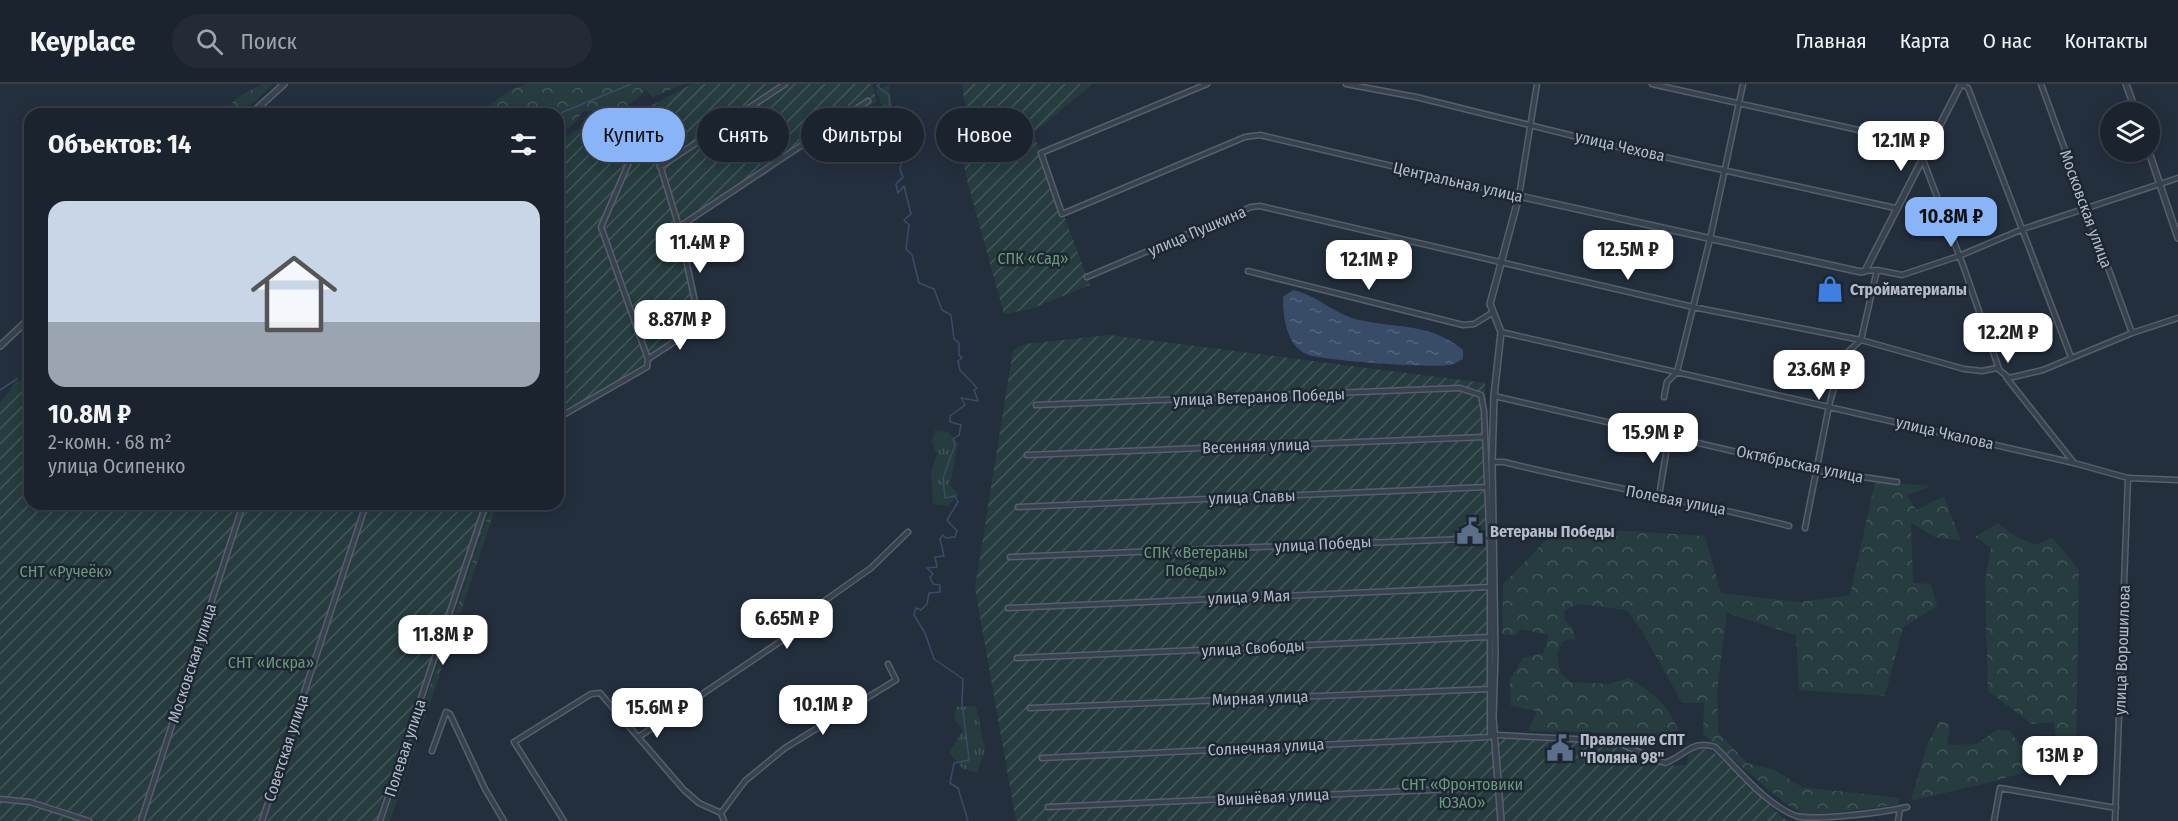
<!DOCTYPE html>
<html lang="ru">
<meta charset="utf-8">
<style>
body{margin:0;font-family:"Fira Sans Condensed",sans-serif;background:#242b36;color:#f1f3f6;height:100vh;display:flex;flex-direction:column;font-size:22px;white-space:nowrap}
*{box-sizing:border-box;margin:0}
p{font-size:20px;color:#a0a4aa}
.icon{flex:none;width:33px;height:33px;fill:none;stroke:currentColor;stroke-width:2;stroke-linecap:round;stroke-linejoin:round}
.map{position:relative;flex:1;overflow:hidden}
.sheet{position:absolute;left:24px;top:24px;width:540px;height:402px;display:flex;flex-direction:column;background:#1b232e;border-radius:18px;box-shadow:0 3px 15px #0003,0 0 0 2px #39404a}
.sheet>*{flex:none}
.top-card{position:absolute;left:582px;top:24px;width:570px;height:54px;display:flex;gap:12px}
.controls{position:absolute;left:2100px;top:18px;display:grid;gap:12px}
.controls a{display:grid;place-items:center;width:60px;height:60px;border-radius:50%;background:#1b232e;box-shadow:0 3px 15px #0003,0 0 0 2px #39404a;font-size:30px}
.price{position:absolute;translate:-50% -51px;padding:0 14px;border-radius:12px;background:#fff;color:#222;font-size:20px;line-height:39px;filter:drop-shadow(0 2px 3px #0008)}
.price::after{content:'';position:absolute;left:50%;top:36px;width:18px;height:14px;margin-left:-9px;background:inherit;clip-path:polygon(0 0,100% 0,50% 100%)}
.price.current{background:#8ab4f8;color:#111}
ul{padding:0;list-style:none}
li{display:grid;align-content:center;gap:12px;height:318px;padding:0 24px}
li+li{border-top:2px solid #39404a}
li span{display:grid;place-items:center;height:186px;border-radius:18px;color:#555}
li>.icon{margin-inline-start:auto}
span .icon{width:108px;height:108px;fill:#fffc;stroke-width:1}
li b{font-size:26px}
h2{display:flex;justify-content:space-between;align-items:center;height:72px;padding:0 24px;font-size:26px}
.chip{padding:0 21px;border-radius:27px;background:#1b232e;box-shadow:0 3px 15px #0003,0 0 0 2px #39404a;font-size:21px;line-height:54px}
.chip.current{background:#8ab4f8;color:#111}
header{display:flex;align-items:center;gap:36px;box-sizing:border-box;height:84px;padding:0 30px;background:#1b232e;border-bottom:2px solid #39404a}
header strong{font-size:28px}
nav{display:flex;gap:33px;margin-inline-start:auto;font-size:21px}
.search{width:420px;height:54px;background:#242b36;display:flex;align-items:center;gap:15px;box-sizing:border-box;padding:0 21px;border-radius:33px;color:#a0a4aa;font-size:22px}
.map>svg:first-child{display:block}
.grass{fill:url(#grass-tufts)}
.forest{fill:url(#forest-crowns)}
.garden{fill:url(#garden-furrows)}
.water{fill:url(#water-ripples)}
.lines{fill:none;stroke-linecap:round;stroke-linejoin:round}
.stream{stroke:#394c67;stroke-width:1.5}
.minor-casing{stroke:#565f6c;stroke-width:7}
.tertiary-casing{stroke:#565f6c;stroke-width:8}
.minor{stroke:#38414e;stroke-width:4}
.tertiary{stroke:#38414e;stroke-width:5}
.labels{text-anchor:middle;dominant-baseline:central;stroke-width:5;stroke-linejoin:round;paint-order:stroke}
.street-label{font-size:16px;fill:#b4bcc9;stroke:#1d2633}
.park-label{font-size:16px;fill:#6b9a76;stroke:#1d2633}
.poi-label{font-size:16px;font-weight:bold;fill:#b4bcc9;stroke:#1d2633;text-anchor:start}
</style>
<header>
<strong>Keyplace</strong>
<div class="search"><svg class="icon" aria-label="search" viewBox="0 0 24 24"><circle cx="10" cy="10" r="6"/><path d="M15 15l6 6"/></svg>Поиск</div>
<nav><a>Главная</a><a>Карта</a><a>О нас</a><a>Контакты</a></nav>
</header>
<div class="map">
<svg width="2178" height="737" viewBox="0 0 2178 737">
<defs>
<pattern id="grass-tufts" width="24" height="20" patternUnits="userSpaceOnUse" patternTransform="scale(1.5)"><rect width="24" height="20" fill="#263c3f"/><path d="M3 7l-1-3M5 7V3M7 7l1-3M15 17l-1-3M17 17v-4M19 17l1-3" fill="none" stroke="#435659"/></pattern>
<pattern id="forest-crowns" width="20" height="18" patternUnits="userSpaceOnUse" patternTransform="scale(1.5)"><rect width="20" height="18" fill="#263c3f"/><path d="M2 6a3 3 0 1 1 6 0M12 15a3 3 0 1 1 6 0" fill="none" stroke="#435659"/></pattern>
<pattern id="garden-furrows" width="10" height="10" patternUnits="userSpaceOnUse" patternTransform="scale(1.5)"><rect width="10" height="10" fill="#263c3f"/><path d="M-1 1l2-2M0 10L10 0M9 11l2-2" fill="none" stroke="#435659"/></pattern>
<pattern id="water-ripples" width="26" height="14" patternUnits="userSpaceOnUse" patternTransform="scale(1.5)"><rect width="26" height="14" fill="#394c67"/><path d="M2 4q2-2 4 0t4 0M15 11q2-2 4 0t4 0" fill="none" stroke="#53647b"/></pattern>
</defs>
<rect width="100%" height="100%" fill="#242f3e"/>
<path class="grass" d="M889 1C891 22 899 45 896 64L882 57 873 38 883 25 876 6Z
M935 346 948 348 958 359 950 401 958 410 948 422 933 420 931 388 937 370 932 359Z
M976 622 985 665 977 689 962 684 949 668 963 647 954 634 956 623Z"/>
<path class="forest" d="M262 0H274L241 30 229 27C231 12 250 8 262 0Z
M529 0H684L653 13 646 6C626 27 612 30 583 27L573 41 558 49V30H475C494 20 509 3 529 0Z
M1875 398 1931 402 1907 411 1916 426 1944 412 1961 457 1935 453 1911 439 1913 499 1931 500 1937 522 1903 543 1885 612 1799 606 1796 551 1727 529 1717 608 1718 648 1747 679 1775 686 1802 703 1900 714 1897 721 1807 732 1786 720 1703 650 1704 619H1682L1643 549 1627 526 1580 520 1565 526 1564 535 1572 544 1576 555 1563 557 1557 570 1560 588 1571 598 1609 600 1629 594C1656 611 1668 620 1680 650L1528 647 1537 627 1511 622 1510 596 1523 574 1543 569 1549 551 1520 545 1517 551H1502L1503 500 1549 453 1594 445 1705 452 1721 509 1801 518 1850 511Z
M492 420H497L390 737H384Z
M1998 439 2015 452 2036 461 2052 453 2079 486 2076 666 2058 665 2054 638 2032 640 1988 607 1985 496 1991 464 1975 453Z
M1939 637 1950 640 1947 661 1977 660 1998 645 2010 647 2020 661C2036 661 2047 668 2063 671L2066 676 1995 697 1911 717 1926 664Z"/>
<path class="garden" d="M692 0H872L877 18 681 145 705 242 558 336V56L592 38 641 27Z
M962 0H1093L1033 49 1090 201 1031 225 1004 230 968 100 955 38 966 28Z
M1109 251 1485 299 1490 437 1488 655 1497 679 1499 737H1016L975 504 1013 266 1026 260Z
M30 291V420H491L382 737H0V319L16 299Z
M1505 653 1608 658 1631 664 1665 682 1687 681 1689 668C1699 663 1707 665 1716 670L1783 734 1789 737H1504L1499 659Z"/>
<path class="water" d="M1293 206C1318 212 1331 227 1352 234 1392 246 1427 236 1463 266V275C1459 277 1454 280 1450 281 1432 284 1322 277 1306 270 1286 260 1283 233 1283 213Z"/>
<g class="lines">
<path class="stream" d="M880 0 877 2 889 11 890 26 885 35 891 43 889 49 901 58 908 68C904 78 896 81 903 93L896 100 898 109 904 102 911 130 904 136 909 141 906 165 912 171 919 199 934 205 942 226 951 231 954 255 959 259V271L962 274 958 277 960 286 977 304 974 306 978 317 961 314 965 321 950 332V338L961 341 959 351 953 355 955 361 943 394 945 414 955 412 958 418 947 436 957 447 955 453 946 454 943 451 940 455 944 472 935 473 937 483 927 484 933 490 930 493 933 500 940 501V508L929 509 927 520 921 526 916 524 914 531 925 549 934 575 963 595 962 618 969 676 954 679 950 699 958 704 968 737
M558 30 631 0
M0 306 17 295"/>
<defs>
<path id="minor" d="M1207 0 1041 69 1062 130 1245 53 1260 51 1519 112 1537 0
M1346 0 1416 13 1610 61 1895 124
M1652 0 1908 57 1925 65
M1962 0 1968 4 2071 273
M2041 0 2132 249
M648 43 640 53 601 143 648 275
M1922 73 1964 184 1999 285
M660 83 785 0
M679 143 868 17
M1248 187 1463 241 1474 240 1492 229
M1865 187 1877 186 1902 191 1959 172 2023 145 2178 94
M1087 193 1251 123 1260 122 1693 223 1861 256 1964 285 1982 287 1997 284 2009 294 2043 286 2132 249 2178 234
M1501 248 2074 379 2128 394 2178 396
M2006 293 2074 379
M1494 312 1815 386 1897 398
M1664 313 1667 298 1677 288 1710 155 1743 0
M1036 321 1460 304 1481 311 1484 327 1490 466V653L1042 674
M558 334 647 283 648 275 700 241 679 143 648 42V26
M1027 371 1485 353
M1492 378H1504C1599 402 1695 417 1789 442
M1659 412 1669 351
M1018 423 1487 403
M1805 444 1829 322 1842 273 1861 256 1877 186
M1010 473 1489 454
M1008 524 1490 503
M1017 574 1489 553
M1030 624 1490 605
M1496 651 1614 657 1665 679C1685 672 1692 655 1715 663 1739 686 1765 720 1796 732 1815 737 1886 728 1907 723
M640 652 784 555 806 530 871 484 908 448
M432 667 446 628 450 630 485 705 504 737
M0 715 30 718 89 737
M1048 723 1498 703
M721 729 745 697 785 664 896 596 888 580
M141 737 243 420
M262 737 366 420
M380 737 486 420
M564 737 514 658 591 610 600 609 684 706 699 719 721 729 724 737
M1898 737 1900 725
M1994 737 2000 704 2116 724
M2115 737 2128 394"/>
<path id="tertiary" d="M2126 0 2136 28
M251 30 284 0
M2149 68 2178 154
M0 262 30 234
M1501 737 1493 633 1495 569 1492 378 1494 312 1501 248 1490 220 1519 112 1861 188 1865 187 1961 0"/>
</defs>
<use href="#minor" class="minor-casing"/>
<use href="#tertiary" class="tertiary-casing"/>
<use href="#minor" class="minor"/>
<use href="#tertiary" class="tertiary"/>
</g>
<defs>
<symbol id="shop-bare" viewBox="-9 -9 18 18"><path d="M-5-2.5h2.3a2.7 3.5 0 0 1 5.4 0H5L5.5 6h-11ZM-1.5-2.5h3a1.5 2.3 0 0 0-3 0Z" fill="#3f7fe0" stroke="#1d2633" stroke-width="2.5" paint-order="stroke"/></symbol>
<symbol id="civic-bare" viewBox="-9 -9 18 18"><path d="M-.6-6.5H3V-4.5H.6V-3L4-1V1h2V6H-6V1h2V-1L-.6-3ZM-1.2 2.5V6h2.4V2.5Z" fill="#5c6f8a" stroke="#1d2633" stroke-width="2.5" paint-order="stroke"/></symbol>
</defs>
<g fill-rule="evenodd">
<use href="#shop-bare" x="1811" y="186" width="38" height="38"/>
<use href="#civic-bare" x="1451" y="428" width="38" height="38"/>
<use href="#civic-bare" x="1541" y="645" width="38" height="38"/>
</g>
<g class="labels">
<g class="street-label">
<text transform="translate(1620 62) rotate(13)">улица Чехова</text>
<text transform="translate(1458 98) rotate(13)">Центральная улица</text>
<text transform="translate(2086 125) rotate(70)">Московская улица</text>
<text transform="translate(1197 147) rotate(-23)">улица Пушкина</text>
<text transform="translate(1259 313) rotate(-2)">улица Ветеранов Победы</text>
<text transform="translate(1945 349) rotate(13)">улица Чкалова</text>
<text transform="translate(1256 362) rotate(-2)">Весенняя улица</text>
<text transform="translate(1800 380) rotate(12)">Октябрьская улица</text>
<text transform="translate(1252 413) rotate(-2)">улица Славы</text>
<text transform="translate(1676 416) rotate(11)">Полевая улица</text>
<text transform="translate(1323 460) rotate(-3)">улица Победы</text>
<text transform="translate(1249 513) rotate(-2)">улица 9 Мая</text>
<text transform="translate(1253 564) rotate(-3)">улица Свободы</text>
<text transform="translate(2122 566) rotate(-88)">улица Ворошилова</text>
<text transform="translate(192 579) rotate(-72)">Московская улица</text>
<text transform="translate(1260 614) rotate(-2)">Мирная улица</text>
<text transform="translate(1266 663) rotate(-3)">Солнечная улица</text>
<text transform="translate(286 664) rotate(-72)">Советская улица</text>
<text transform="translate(405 664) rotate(-72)">Полевая улица</text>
<text transform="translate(1273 713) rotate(-3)">Вишнёвая улица</text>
</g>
<g class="park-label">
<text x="1033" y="174">СПК «Сад»</text>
<text x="1196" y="468">СПК «Ветераны<tspan x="1196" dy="18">Победы»</tspan></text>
<text x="66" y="487">СНТ «Ручеёк»</text>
<text x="271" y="578">СНТ «Искра»</text>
<text x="1462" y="700">СНТ «Фронтовики<tspan x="1462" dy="18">ЮЗАО»</tspan></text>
</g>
<g class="poi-label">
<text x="1850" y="205">Стройматериалы</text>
<text x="1490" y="447">Ветераны Победы</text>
<text x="1580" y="655">Правление СПТ<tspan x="1580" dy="18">"Поляна 98"</tspan></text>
</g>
</g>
</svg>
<div class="controls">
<a><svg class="icon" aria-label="layers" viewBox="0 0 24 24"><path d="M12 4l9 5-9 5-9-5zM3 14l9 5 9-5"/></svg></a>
</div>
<b class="price" style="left:1901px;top:88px">12.1M ₽</b>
<b class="price current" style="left:1951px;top:164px">10.8M ₽</b>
<b class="price" style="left:700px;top:190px">11.4M ₽</b>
<b class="price" style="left:1628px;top:197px">12.5M ₽</b>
<b class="price" style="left:1369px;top:207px">12.1M ₽</b>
<b class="price" style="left:680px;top:267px">8.87M ₽</b>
<b class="price" style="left:2008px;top:280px">12.2M ₽</b>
<b class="price" style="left:1819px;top:317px">23.6M ₽</b>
<b class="price" style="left:1653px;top:380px">15.9M ₽</b>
<b class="price" style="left:787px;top:566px">6.65M ₽</b>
<b class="price" style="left:443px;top:582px">11.8M ₽</b>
<b class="price" style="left:823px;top:652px">10.1M ₽</b>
<b class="price" style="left:657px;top:655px">15.6M ₽</b>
<b class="price" style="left:2060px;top:703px">13M ₽</b>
<div class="top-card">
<a class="chip current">Купить</a>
<a class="chip">Снять</a>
<a class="chip">Фильтры</a>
<a class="chip">Новое</a>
</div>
<section class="sheet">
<h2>Объектов: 14<svg class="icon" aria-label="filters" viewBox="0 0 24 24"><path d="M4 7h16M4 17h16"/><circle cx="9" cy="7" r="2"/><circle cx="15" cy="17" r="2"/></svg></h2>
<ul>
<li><span style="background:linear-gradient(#c9d6e8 65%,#9aa5b1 0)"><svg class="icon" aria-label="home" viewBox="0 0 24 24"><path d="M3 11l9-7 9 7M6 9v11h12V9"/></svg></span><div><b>10.8M ₽</b><p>2-комн. · 68 m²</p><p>улица Осипенко</p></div></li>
</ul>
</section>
</div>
